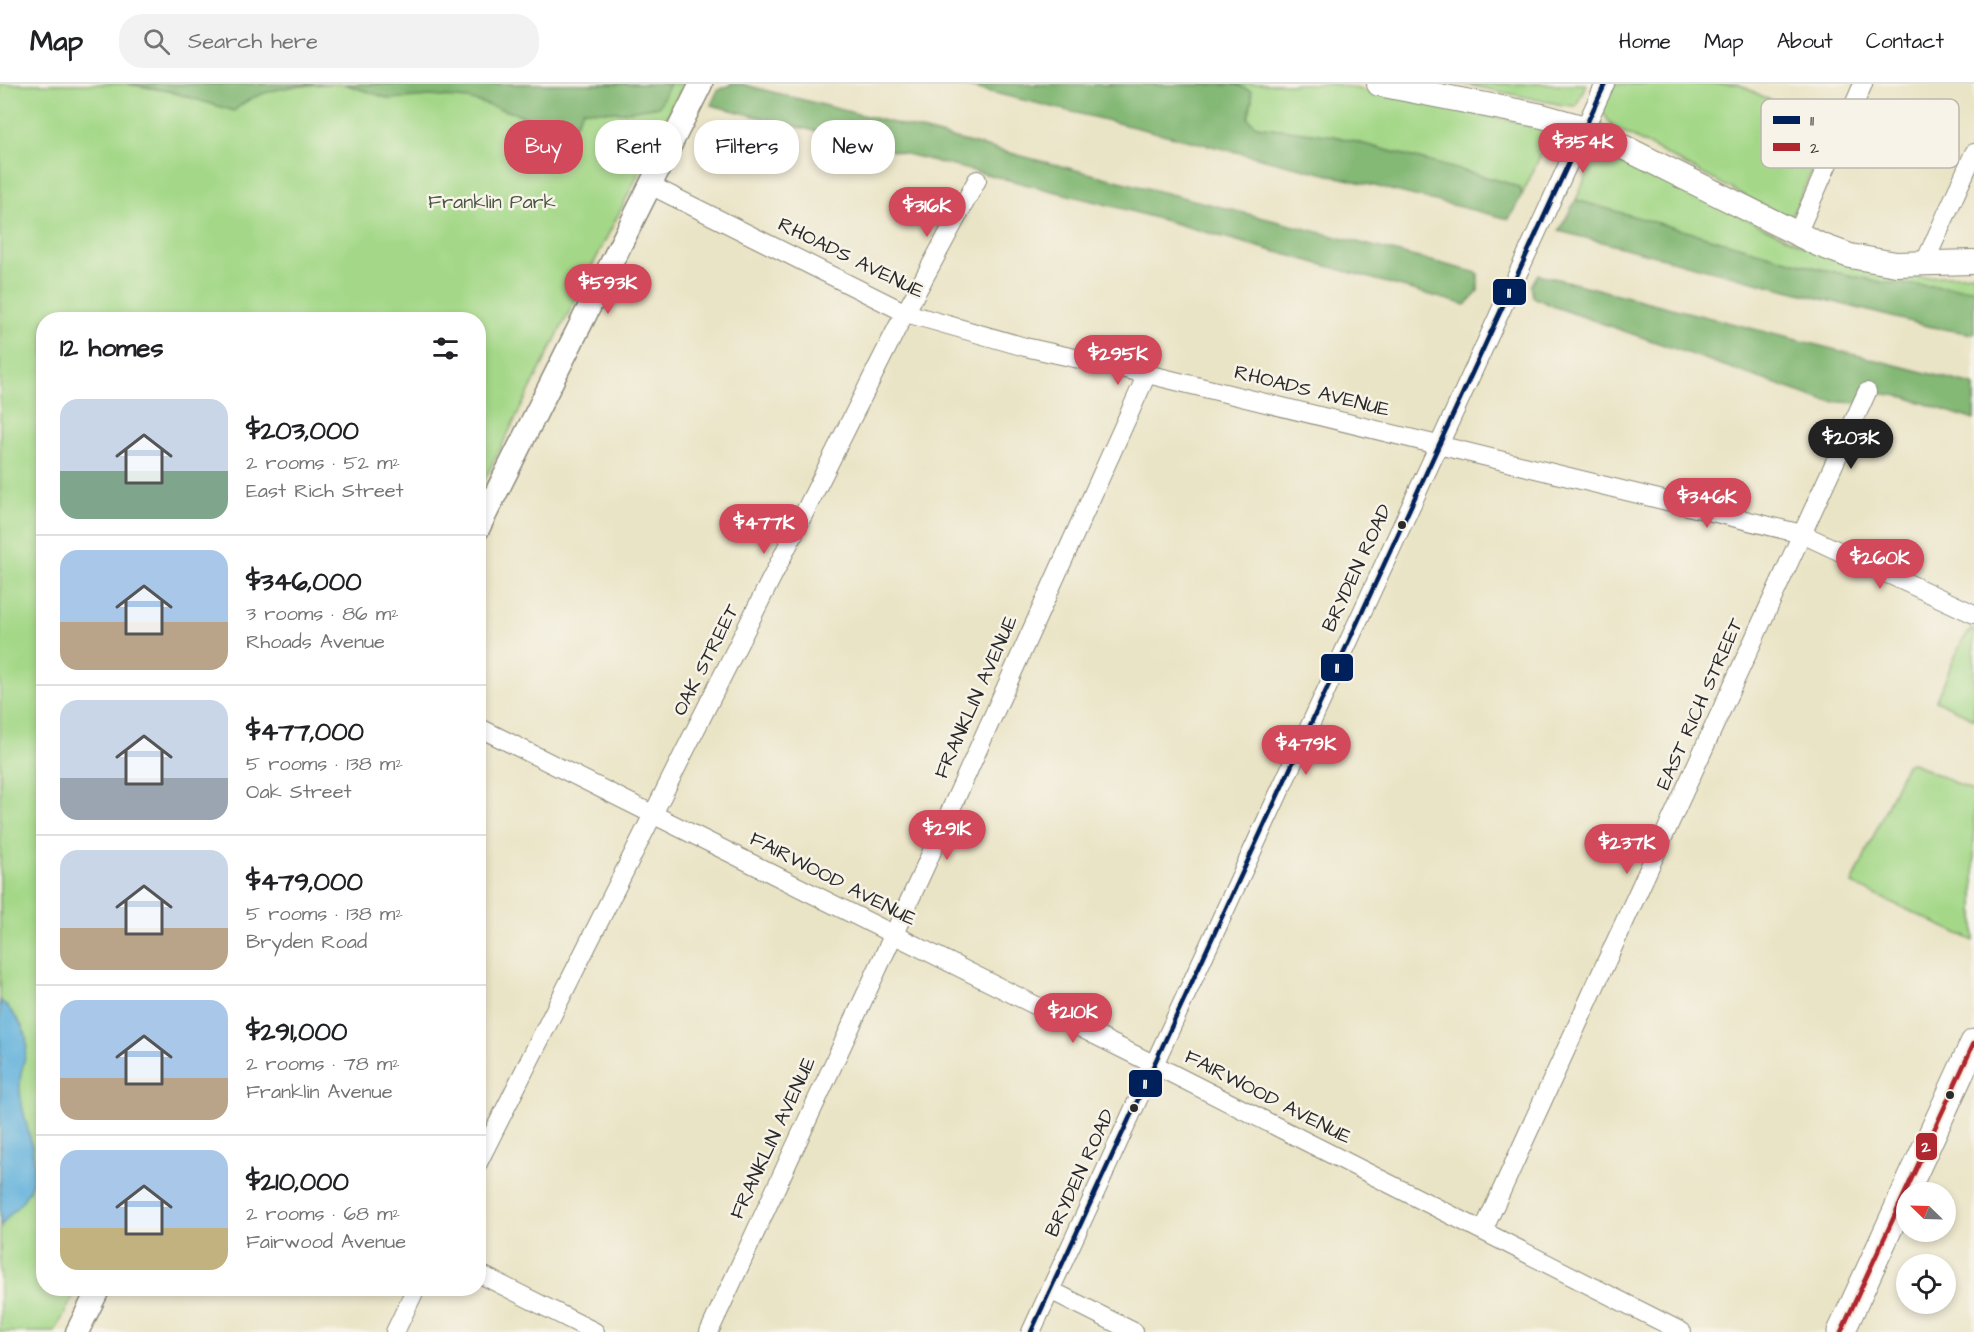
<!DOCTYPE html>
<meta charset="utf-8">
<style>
body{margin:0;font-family:"Architects Daughter",sans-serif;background:#f2f2f2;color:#202124;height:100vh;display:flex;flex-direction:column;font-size:22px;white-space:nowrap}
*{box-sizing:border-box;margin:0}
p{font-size:20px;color:#757577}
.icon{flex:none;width:33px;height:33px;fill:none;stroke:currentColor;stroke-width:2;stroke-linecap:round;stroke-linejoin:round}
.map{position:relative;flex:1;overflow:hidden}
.drawer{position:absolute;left:36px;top:228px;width:450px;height:984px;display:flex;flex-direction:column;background:#fff;border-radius:24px;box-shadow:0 3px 9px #0003}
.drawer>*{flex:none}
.hud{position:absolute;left:504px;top:36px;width:570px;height:54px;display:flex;gap:12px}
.needle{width:39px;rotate:293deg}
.fabs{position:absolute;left:1896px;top:1098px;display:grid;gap:12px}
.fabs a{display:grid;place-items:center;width:60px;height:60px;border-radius:50%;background:#fff;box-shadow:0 3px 9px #0003;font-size:30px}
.price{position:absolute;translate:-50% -51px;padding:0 14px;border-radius:21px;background:#d1495b;color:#fff;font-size:20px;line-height:39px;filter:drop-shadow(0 2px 3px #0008)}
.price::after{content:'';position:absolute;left:50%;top:36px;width:18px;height:14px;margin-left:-9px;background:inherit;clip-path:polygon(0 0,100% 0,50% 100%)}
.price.on{background:#222;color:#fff}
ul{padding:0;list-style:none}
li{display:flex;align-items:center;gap:18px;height:150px;padding:0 24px}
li+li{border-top:2px solid #e0e0e0}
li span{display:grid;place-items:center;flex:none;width:168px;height:120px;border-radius:18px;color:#555}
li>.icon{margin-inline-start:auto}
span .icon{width:72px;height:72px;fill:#fffc;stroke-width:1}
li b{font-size:26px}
h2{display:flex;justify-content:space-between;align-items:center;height:72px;padding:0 24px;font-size:26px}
.tag{padding:0 21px;border-radius:24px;background:#fff;box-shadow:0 3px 9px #0003;font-size:21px;line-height:54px}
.tag.on{background:#d1495b;color:#fff}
header{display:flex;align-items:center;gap:36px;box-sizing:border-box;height:84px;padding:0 30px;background:#fff;border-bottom:2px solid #e0e0e0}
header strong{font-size:28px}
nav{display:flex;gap:33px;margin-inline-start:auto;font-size:21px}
.search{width:420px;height:54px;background:#f2f2f2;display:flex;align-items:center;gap:15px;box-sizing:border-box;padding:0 21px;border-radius:24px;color:#757577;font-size:22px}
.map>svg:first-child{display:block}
.green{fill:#a4d888;stroke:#68825a;stroke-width:1.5}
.forest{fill:#83b874;stroke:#577250;stroke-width:1.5}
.water{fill:#60b1db;stroke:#466e83;stroke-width:1.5}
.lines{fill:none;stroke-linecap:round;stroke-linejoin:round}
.minor-casing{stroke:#8a8878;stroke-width:20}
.tertiary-casing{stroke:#8a8878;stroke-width:25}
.secondary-casing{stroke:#8a8878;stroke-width:26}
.primary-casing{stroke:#8a8878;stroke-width:29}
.minor{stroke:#fff;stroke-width:18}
.tertiary{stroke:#fff;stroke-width:22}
.secondary{stroke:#fff;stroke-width:24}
.primary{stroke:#fff;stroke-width:27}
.bus-1-casing{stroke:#f7f3e8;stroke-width:9}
.bus-2-casing{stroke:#f7f3e8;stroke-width:9}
.bus-1{stroke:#00205b;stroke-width:4.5}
.bus-2{stroke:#af272f;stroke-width:4.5}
.bus-dot{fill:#2b2b2b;stroke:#f7f3e8;stroke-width:2}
.labels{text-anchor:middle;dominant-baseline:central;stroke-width:5;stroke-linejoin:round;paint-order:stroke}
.park-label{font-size:20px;fill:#495642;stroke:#f7f3e8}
.street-label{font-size:20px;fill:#2b2b2b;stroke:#f7f3e8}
.key{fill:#f7f3e8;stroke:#bab7af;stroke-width:1.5}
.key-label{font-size:16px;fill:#2b2b2b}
.line-badge{stroke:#f7f3e8;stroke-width:2}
.badge-label{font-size:16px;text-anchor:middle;font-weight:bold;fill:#fff}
</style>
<header>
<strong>Map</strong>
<div class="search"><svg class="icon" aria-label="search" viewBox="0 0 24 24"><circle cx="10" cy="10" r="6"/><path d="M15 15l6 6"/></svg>Search here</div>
<nav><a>Home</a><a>Map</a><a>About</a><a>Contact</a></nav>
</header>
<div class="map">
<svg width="1974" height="1248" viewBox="0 0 1974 1248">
<rect width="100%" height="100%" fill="#f7f3e8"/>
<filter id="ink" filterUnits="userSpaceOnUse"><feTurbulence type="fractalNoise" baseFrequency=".0167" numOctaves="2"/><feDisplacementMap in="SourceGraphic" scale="12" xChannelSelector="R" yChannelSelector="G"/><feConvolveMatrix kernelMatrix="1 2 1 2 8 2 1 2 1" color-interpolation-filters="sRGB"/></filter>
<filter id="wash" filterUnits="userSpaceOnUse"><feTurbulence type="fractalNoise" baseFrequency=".008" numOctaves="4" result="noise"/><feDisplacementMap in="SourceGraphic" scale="24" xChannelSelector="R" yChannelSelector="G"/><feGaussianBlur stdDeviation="1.35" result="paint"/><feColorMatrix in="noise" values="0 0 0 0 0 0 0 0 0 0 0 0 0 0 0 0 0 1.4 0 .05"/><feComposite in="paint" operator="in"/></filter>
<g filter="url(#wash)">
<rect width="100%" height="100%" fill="#eae4c6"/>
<path class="green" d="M0 0H684L479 407 478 236H44V1204L77 1205 55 1248H0Z
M1234 0H1333L1549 44 1547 48 1550 51 1522 111 1520 104 1504 98 1334 52 1256 42 1248 35 1252 16Z
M1464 0H1586L1576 22 1563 21Z
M1614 0H1738L1830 46 1790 136 1612 42 1602 27Z
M1598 64 1804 162 1875 188 1924 193 1974 190V205L1885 199 1812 183 1576 116Z
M1971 545 1974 546V635L1936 616 1961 559Z
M1913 679 1974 708V857L1852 800 1906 680Z"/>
<path class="forest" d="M127 0H329C298 2 258 3 234 27L168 7Z
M344 0H670L659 22 623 28 583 26 571 49 517 30 468 15 430 12 390 15Z
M732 0H741L1478 189V208L1466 221 1120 124 711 21 718 6Z
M958 0 1237 1 1251 7 1252 16 1248 34 1256 42 1334 52 1504 98 1520 104 1522 111 1509 135Z
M1576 116 1812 183 1885 199 1974 205V250L1927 242 1559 147Z
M1538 190 1974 301V336L1905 313 1879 309 1858 319 1825 317 1555 223 1533 213 1531 202Z"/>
<path class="water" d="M0 916C10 924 20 937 25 949 31 968 20 981 20 999 18 1030 42 1069 32 1099 26 1118 11 1127 0 1143Z"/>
</g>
<g filter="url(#ink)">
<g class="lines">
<defs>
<path id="minor" d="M650 101 906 229 1025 263 1147 290 1802 450 1974 530
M1797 150 1863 0
M1924 180 1974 69
M478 643 1155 981 1682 1248
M478 1079 897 244 977 96
M1483 1147 1867 308
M478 1189 595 1248
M1050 1206 1134 1248
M395 1248 416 1204
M709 1248 924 785 1147 290
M1031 1248 1605 0"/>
<path id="tertiary" d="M478 445 701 0
M77 1248 99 1204"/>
<path id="secondary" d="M1379 0 1542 32 1585 44 1820 161 1850 172 1896 180 1974 178"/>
<path id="primary" d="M1841 1248 1974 959"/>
</defs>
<use href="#minor" class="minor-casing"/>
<use href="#tertiary" class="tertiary-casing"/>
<use href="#secondary" class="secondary-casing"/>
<use href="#primary" class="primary-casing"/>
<use href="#minor" class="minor"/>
<use href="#tertiary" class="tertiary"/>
<use href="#secondary" class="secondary"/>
<use href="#primary" class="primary"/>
<defs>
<path id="bus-1" d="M1031 1248 1605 0"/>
<path id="bus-2" d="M1841 1248 1974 959"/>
</defs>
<use href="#bus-1" class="bus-1-casing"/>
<use href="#bus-2" class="bus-2-casing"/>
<use href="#bus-1" class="bus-1"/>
<use href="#bus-2" class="bus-2"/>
</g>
</g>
<g class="bus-dot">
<circle cx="1402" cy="441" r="5"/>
<circle cx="1950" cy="1011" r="5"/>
<circle cx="1134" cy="1024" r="5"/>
</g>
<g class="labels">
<g class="park-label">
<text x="492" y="118">Franklin Park</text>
</g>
<g class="street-label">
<text transform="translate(851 174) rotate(26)">RHOADS AVENUE</text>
<text transform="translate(1312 307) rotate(14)">RHOADS AVENUE</text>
<text transform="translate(1357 484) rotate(-65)">BRYDEN ROAD</text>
<text transform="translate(706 576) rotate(-63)">OAK STREET</text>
<text transform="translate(976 613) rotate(-66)">FRANKLIN AVENUE</text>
<text transform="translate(1700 620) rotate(-66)">EAST RICH STREET</text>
<text transform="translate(833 795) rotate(27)">FAIRWOOD AVENUE</text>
<text transform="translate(1268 1013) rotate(27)">FAIRWOOD AVENUE</text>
<text transform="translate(773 1054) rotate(-65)">FRANKLIN AVENUE</text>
<text transform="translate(1080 1089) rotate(-65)">BRYDEN ROAD</text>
</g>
</g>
<rect x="1761" y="15" width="198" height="69" rx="9" class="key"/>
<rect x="1773" y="32" width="27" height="8" fill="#00205b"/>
<rect x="1773" y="59" width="27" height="8" fill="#af272f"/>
<g class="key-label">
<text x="1810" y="42">11</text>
<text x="1810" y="69">2</text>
</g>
<g class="line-badge">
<rect x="1492" y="194" width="35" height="28" rx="6" fill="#00205b"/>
<rect x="1320" y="569" width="34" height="29" rx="6" fill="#00205b"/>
<rect x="1128" y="985" width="35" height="29" rx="6" fill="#00205b"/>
<rect x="1915" y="1048" width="23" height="29" rx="6" fill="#af272f"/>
</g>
<g class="badge-label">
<text x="1509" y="214">11</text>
<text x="1337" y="589">11</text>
<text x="1145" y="1005">11</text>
<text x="1926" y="1068">2</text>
</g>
</svg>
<div class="fabs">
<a><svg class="needle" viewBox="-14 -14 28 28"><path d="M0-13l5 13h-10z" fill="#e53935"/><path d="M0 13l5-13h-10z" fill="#757577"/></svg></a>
<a><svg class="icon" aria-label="locate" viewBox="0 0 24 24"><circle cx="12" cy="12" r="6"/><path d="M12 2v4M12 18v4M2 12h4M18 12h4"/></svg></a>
</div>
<b class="price" style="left:1583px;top:90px">$354K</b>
<b class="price" style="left:927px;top:154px">$316K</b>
<b class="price" style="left:608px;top:231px">$593K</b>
<b class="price" style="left:1118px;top:302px">$295K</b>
<b class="price on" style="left:1851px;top:386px">$203K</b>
<b class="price" style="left:1707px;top:445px">$346K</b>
<b class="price" style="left:764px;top:471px">$477K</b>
<b class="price" style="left:1880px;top:506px">$260K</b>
<b class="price" style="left:1306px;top:692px">$479K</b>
<b class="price" style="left:947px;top:777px">$291K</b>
<b class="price" style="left:1627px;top:791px">$237K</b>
<b class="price" style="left:1073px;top:960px">$210K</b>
<div class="hud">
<a class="tag on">Buy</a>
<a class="tag">Rent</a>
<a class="tag">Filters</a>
<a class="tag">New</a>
</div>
<section class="drawer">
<h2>12 homes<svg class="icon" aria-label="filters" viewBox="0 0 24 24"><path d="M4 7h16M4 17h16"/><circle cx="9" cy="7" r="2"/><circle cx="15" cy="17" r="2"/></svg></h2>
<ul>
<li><span style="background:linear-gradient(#c9d6e8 60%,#7fa58c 0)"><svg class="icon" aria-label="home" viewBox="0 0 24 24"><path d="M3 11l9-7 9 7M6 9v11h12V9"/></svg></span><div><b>$203,000</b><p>2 rooms · 52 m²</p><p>East Rich Street</p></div></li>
<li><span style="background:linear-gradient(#a9c7e8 60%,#b9a48a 0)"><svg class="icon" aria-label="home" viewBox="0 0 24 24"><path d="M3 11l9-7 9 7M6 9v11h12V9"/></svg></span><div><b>$346,000</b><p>3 rooms · 86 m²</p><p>Rhoads Avenue</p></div></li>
<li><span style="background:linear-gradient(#c9d6e8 65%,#9aa5b1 0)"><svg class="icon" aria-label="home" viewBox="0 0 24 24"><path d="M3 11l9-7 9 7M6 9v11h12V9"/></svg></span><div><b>$477,000</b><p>5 rooms · 138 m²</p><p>Oak Street</p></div></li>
<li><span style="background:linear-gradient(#c9d6e8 65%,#b9a48a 0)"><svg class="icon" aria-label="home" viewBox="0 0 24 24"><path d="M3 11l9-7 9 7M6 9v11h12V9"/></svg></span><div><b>$479,000</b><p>5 rooms · 138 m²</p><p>Bryden Road</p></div></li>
<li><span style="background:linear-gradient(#a9c7e8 65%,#b9a48a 0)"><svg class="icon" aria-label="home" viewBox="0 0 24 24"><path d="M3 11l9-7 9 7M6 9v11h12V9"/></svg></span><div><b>$291,000</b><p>2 rooms · 78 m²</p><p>Franklin Avenue</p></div></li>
<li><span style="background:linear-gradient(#a9c7e8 65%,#c2b280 0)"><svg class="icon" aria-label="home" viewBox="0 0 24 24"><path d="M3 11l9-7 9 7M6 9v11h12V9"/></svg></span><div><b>$210,000</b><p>2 rooms · 68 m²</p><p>Fairwood Avenue</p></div></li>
</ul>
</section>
</div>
